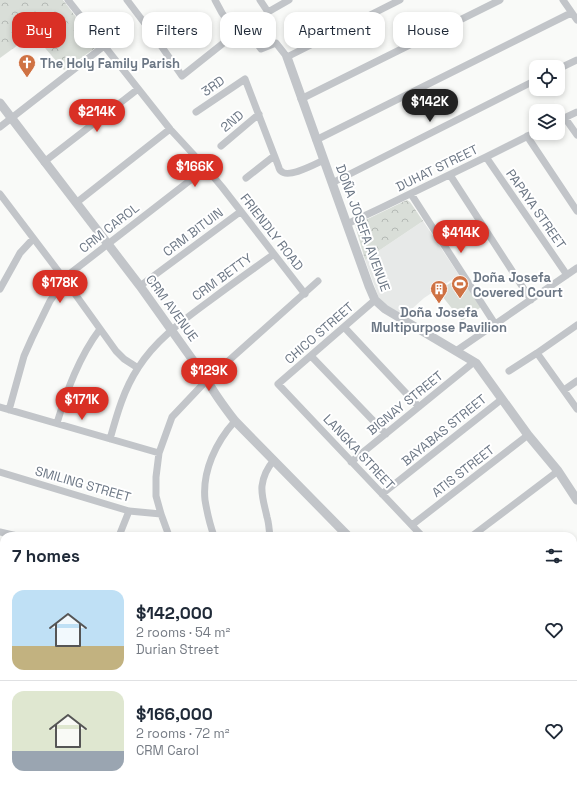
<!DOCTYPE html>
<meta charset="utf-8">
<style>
body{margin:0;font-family:"Space Grotesk",sans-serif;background:#f2f2f3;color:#1f2937;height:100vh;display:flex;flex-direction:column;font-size:15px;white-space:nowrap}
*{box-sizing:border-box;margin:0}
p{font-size:13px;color:#747a83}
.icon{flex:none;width:22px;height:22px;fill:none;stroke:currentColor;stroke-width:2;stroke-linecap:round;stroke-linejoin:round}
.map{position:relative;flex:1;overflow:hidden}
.side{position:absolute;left:0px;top:532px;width:577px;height:256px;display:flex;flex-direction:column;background:#fff;border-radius:12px 12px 0 0;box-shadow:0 2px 6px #0003}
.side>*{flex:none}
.hud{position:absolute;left:12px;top:12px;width:553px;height:36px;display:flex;gap:8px}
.buttons{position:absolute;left:529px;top:60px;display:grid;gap:8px}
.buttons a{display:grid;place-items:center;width:36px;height:36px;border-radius:8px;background:#fff;box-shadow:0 2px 6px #0003;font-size:20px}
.price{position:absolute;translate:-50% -34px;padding:0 9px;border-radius:14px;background:#d93025;color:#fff;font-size:13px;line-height:26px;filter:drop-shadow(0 1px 2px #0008)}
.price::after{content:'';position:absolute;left:50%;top:24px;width:12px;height:9px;margin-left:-6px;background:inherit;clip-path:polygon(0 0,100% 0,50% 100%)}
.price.active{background:#222;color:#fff}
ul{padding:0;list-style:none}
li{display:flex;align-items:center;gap:12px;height:100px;padding:0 12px}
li+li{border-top:1px solid #e0e1e3}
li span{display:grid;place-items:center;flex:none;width:112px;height:80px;border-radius:12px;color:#555}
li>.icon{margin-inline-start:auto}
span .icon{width:48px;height:48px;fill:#fffc;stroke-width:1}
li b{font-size:17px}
h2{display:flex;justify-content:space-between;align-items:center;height:48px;padding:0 12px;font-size:17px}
.pill{padding:0 14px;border-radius:12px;background:#fff;box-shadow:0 2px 6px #0003;font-size:14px;line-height:36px}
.pill.active{background:#d93025;color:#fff}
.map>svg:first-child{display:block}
.built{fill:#e7e9e8}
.forest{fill:url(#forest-crowns)}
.garden{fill:#d9ded8}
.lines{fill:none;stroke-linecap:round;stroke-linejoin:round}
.river{stroke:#bbc3c8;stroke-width:13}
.minor{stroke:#c2c5c9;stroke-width:7}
.tertiary{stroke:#c2c5c9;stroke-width:9}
.labels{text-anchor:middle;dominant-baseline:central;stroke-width:4;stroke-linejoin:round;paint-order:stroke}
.poi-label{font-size:13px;font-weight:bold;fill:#6c7785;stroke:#fff;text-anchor:start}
.street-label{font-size:13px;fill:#6c7785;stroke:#fff}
</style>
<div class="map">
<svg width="577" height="788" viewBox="0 0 577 788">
<defs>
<pattern id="forest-crowns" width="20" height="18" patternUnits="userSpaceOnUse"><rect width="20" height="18" fill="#d9ded8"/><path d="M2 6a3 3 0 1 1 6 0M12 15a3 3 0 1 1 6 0" fill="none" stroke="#b4b9b5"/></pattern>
</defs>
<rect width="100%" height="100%" fill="#f9faf8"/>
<path class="built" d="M423 221 459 275 424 298 404 316 380 301 365 260Z
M577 577V625L573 619V580Z"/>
<path class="forest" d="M0 0H63L98 46 64 70 33 34 0 58Z
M407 200 410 202 423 221 365 260 355 225Z
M4 764V784H44L46 788H0V766Z"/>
<path class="garden" d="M65 20 86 45 68 60 47 35Z
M461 276 481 307 462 321 438 291Z"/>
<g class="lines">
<path class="river" d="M485 784 490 788"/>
<path class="minor" d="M68 0 170 129 206 168 222 187 305 294
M127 0 155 37 182 76 236 33 244 31 249 32 261 49 276 43 287 57 400 0
M215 0 222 13 236 33
M260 0 268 12 289 0
M563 0 577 20
M558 69 577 60
M301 99 500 0
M196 112 245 79 278 165C279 167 279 170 281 171 288 179 315 164 324 160
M565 118 577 135
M558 121 577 112
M0 127 104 46
M527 136 577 211
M316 140 571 13
M221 146 259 114
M486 157 567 275
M44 162 138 89
M450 175 531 300
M246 178 274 156
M332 183 536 80
M0 194 65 280 116 351 124 359 138 368
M411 194 495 324
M76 203 170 129
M347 224 381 208 486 157 536 132
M140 286 240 212
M0 289 20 253 33 239
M375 300 278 384 422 536
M344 327 419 407
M456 351 577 268
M537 353 577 409
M311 356 386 434
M509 371 537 353 577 325
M564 390 577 381
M0 407 159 453
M9 410 24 356 32 338 50 301 68 275 206 168
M57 423C67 390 79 357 100 329
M110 439C117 414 124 389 138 368 156 339 185 319 212 299 232 284 253 269 274 254
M351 462 474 362
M0 472 129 511 161 514
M382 494 502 399
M412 525 528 435
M0 532 17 536
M119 536 129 511
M169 536 161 514 156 496V477L159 453 172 417 207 380 318 281
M214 536C210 525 207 512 205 500 202 471 216 442 235 421
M270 536C269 530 269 523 267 517 265 507 261 496 262 486 263 477 268 467 274 460
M472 536 558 471
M0 578 4 580
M0 614 4 615
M573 664 577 668
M0 667 4 668
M573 729 577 733
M113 784 117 788
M345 784 349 788
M431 784 436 788
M562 784 567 788
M86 788 89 784
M137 788 141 784
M208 788 212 784
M290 788 293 784"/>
<path class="tertiary" d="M287 57 369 286 375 300 385 309 476 363 528 435 558 471 577 500
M0 103 140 286 207 380C215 395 225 408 235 421L348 536
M0 733 4 732
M61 784 65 788
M494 784 498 788"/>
</g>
<defs>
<symbol id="church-pin" viewBox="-11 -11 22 30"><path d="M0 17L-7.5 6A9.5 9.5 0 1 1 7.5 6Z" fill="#cf7243" stroke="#fff"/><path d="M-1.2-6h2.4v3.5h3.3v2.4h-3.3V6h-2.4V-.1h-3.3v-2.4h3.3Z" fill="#fff"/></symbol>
<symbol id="stadium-pin" viewBox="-11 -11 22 30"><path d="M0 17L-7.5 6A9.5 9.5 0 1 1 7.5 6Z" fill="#cf7243" stroke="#fff"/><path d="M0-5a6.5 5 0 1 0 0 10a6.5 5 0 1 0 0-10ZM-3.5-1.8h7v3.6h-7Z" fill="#fff"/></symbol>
<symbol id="building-pin" viewBox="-11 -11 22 30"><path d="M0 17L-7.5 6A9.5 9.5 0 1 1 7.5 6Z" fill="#cf7243" stroke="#fff"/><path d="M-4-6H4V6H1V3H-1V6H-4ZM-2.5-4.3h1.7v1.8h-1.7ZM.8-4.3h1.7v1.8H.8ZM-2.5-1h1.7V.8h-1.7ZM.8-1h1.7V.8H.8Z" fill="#fff"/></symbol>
</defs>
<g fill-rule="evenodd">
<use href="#church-pin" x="17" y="53" width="20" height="27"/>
<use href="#stadium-pin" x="450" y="274" width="20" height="27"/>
<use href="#building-pin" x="429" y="279" width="20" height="27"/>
</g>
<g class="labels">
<g class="poi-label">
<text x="40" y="63">The Holy Family Parish</text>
<text x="473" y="277">Doña Josefa<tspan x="473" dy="15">Covered Court</tspan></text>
<text x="439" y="312" text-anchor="middle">Doña Josefa<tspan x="439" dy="15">Multipurpose Pavilion</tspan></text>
</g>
<g class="street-label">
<text transform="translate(213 86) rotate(-35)">3RD</text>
<text transform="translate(232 121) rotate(-40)">2ND</text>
<text transform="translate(437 168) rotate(-26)">DUHAT STREET</text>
<text transform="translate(536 209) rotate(55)">PAPAYA STREET</text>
<text transform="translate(109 228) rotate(-38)">CRM CAROL</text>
<text transform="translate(363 228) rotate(70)">DOÑA JOSEFA AVENUE</text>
<text transform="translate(193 232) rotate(-37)">CRM BITUIN</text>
<text transform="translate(272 232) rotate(52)">FRIENDLY ROAD</text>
<text transform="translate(222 277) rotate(-36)">CRM BETTY</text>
<text transform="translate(172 308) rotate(54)">CRM AVENUE</text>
<text transform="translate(319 333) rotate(-41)">CHICO STREET</text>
<text transform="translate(405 403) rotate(-39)">BIGNAY STREET</text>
<text transform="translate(444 430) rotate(-39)">BAYABAS STREET</text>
<text transform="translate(359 452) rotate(47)">LANGKA STREET</text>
<text transform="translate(463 471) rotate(-38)">ATIS STREET</text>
<text transform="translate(83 484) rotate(16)">SMILING STREET</text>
</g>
</g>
</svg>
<div class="buttons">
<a><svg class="icon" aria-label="locate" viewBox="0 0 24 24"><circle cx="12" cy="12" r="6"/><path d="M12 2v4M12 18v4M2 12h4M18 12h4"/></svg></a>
<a><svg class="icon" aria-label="layers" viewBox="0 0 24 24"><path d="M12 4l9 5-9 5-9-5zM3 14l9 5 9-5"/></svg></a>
</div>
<b class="price active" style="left:430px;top:123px">$142K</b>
<b class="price" style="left:97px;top:133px">$214K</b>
<b class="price" style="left:195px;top:188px">$166K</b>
<b class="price" style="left:461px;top:254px">$414K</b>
<b class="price" style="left:60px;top:304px">$178K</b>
<b class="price" style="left:209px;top:392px">$129K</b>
<b class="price" style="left:82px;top:421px">$171K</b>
<div class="hud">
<a class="pill active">Buy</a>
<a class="pill">Rent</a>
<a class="pill">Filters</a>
<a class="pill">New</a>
<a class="pill">Apartment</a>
<a class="pill">House</a>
</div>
<section class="side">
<h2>7 homes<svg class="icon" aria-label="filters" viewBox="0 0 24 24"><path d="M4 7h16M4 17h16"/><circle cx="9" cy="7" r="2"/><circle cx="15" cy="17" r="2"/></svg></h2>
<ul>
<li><span style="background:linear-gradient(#bfe0f5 70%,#c2b280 0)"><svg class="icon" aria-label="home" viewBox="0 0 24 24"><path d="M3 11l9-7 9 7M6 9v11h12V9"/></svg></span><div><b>$142,000</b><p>2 rooms · 54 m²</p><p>Durian Street</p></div><svg class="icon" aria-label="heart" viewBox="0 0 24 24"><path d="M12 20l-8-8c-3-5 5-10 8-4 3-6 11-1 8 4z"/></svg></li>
<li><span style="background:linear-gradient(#dfe7d0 75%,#9aa5b1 0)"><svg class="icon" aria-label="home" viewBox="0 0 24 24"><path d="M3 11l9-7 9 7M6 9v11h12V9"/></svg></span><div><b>$166,000</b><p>2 rooms · 72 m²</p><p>CRM Carol</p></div><svg class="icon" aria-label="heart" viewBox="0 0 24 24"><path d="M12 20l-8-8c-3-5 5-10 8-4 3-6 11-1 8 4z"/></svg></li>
</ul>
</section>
</div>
